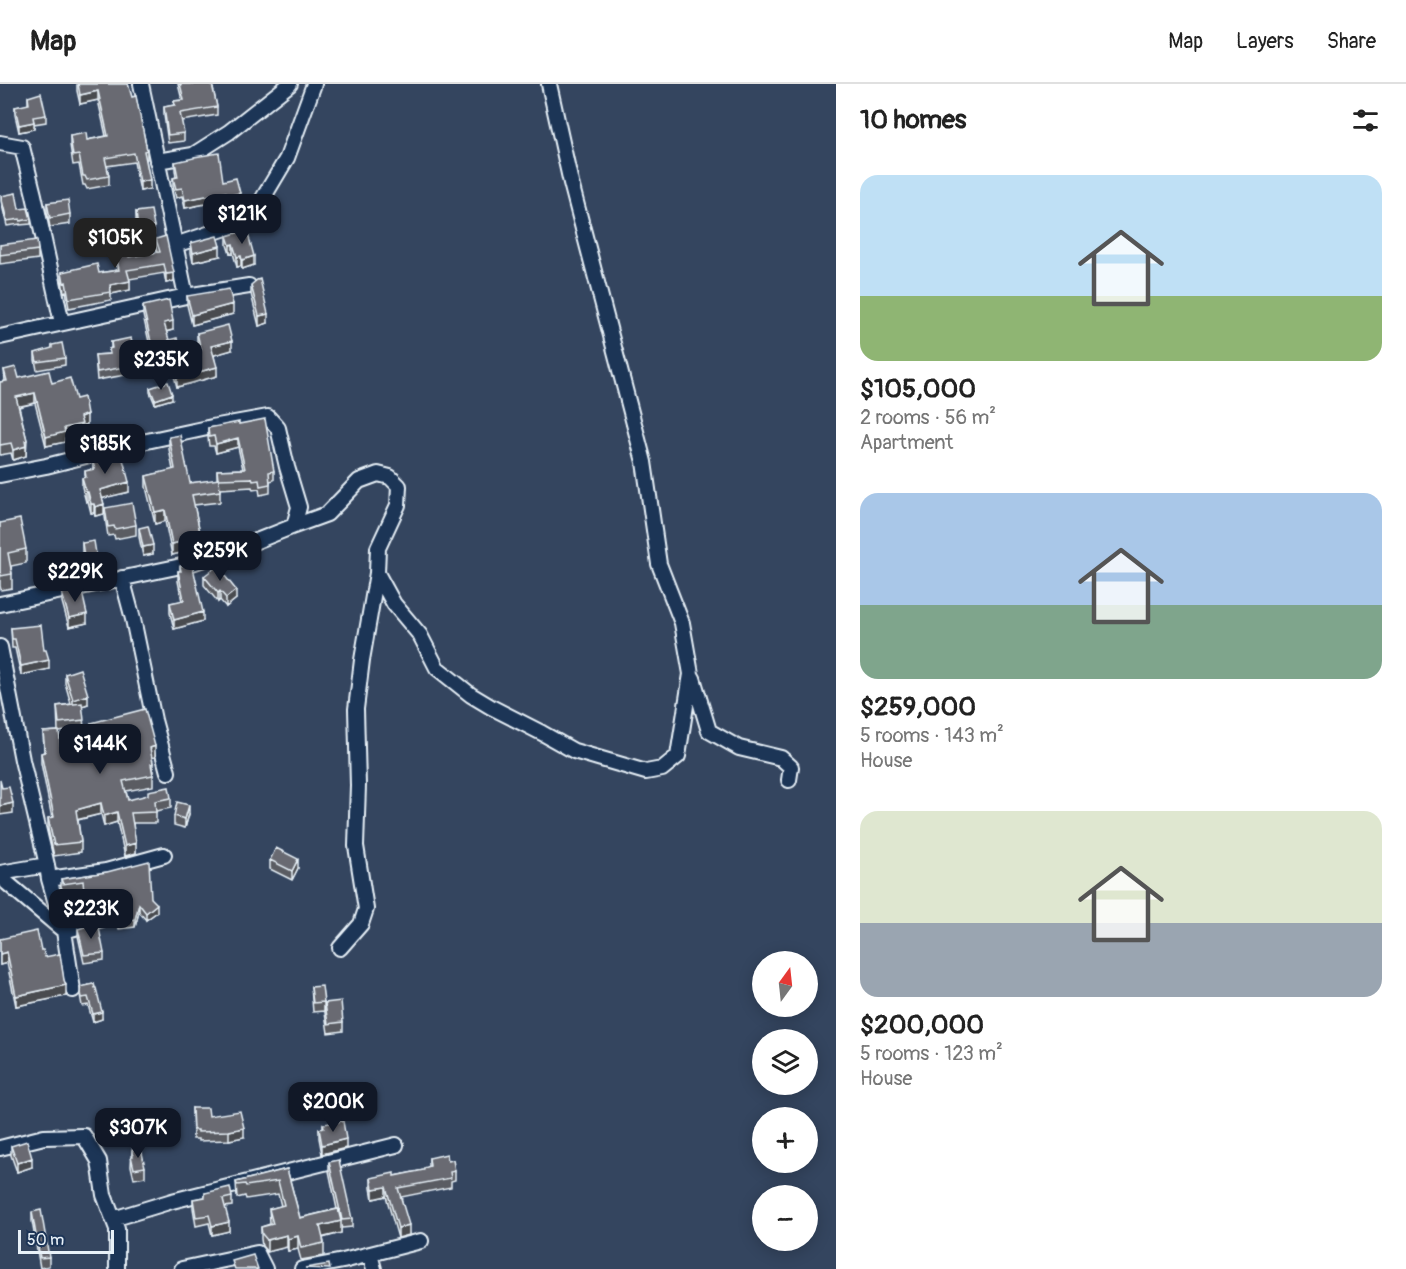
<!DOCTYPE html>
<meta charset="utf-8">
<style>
body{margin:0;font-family:Pangolin,sans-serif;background:#f2f2f2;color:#222;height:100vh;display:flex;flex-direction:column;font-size:22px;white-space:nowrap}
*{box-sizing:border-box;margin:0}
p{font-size:20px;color:#767676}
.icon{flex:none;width:33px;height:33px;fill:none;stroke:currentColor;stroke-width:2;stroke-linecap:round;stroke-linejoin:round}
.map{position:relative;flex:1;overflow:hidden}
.panel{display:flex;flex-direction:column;background:#fff;width:570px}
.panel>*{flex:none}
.needle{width:39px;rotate:15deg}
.tools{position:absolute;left:752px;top:867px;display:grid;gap:12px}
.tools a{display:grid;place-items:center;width:66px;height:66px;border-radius:50%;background:#fff;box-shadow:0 3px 15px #0003;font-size:30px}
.scale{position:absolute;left:18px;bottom:15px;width:96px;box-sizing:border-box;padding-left:6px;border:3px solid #e8f1f8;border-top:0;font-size:16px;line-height:21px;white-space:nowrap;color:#e8f1f8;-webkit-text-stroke:4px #1d3557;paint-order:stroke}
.price{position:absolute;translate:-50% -51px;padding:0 14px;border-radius:12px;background:#111827;color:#fff;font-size:20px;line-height:39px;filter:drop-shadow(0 2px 3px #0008)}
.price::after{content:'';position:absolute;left:50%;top:36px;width:18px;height:14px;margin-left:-9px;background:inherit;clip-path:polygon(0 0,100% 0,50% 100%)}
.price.current{background:#222;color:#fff}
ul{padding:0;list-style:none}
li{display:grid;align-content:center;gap:12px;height:318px;padding:0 24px}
li span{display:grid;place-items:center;height:186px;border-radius:18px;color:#555}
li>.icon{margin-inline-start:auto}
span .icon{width:108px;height:108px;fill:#fffc;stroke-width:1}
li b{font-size:26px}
h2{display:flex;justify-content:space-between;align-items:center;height:72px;padding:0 24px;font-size:26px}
header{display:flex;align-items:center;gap:36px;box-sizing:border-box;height:84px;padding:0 30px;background:#fff;border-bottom:2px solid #e0e0e0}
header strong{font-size:28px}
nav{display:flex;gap:33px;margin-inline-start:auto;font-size:21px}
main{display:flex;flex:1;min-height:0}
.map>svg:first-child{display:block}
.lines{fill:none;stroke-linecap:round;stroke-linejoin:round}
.minor-casing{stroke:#e8f1f8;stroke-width:18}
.minor{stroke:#1d3557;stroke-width:14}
.wall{fill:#5a5c62;stroke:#e8f1f8;stroke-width:1.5}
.shaded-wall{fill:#4a4b50;stroke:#e8f1f8;stroke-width:1.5}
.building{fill:#696b72;stroke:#e8f1f8;stroke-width:1.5}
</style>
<header>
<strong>Map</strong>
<nav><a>Map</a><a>Layers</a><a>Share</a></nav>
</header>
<main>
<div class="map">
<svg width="836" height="1185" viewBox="0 0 836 1185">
<rect width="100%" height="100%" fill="#34455f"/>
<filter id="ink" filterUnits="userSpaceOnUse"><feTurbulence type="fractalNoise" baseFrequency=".0167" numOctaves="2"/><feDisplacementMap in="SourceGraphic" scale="12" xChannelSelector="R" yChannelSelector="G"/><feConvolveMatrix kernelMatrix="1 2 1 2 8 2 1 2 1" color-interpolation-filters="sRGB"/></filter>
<g filter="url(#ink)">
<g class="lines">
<defs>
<path id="minor" d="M141 0 186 212
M0 59 22 63 34 111 62 239
M157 77 193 71 229 48 290 0
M175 161 250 136 287 74 314 0
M0 253 186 212 249 202
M0 391 46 382 133 360 212 343 268 333 278 344 287 383 299 423 294 442 249 460 186 481 0 520
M294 442 327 430 359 397 378 390 390 393 399 402 398 421 378 464 377 489 362 576 356 625 358 701 356 762 366 825 361 840 340 864
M377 489 394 520 420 551 437 584 471 611 491 623 542 649 574 667 646 688 662 685 678 672 691 590 682 539 659 480 644 378 571 99 549 0
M122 494 133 535 154 636 168 688
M0 563 22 676 47 781 0 789
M693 594 709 647 739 664 781 674 791 683 789 696
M47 781 49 795 64 847 73 906
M0 793 64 847 102 836
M49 795 106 787 164 771
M0 1064 44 1053 84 1052 99 1077 104 1111 117 1145V1185
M113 1135 172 1117 396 1061
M370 1170 374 1185
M182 1185 257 1169 265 1185
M302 1185 343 1177 421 1157"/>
</defs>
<use href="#minor" class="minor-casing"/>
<use href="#minor" class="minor"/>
</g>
<path class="wall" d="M77 0H128L147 66V75H146L150 105 140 107 134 78 107 82 109 92V101L87 105 85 101H83L79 80 73 81 70 61V52L87 56 106 52 98 16 80 20 77 7Z
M178 0H212L217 23V31L181 37 184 49V57L168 59 164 31V23L174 21V17L182 16Z
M28 13 46 31V38L34 40V45L19 48 15 31V23L28 21Z
M175 78 223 97 240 117 227 120 226 116 185 124 182 112 176 114 173 102V94L176 93 175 86Z
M1 112 19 125 31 135V140L20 141V140L7 142 1 117Z
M47 119 70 130V140L50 143 47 128Z
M136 128 154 142V151L138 153 136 137Z
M112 147 129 173 157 168 156 164V155L174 197 166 199 164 189 129 195 130 206 111 210V216L69 224 66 207 64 208 62 196V188L99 189 117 186 112 156Z
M227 152 254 181 242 185 241 182 237 183 233 169 230 170 227 161Z
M191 159 220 172 193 178 191 169Z
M0 161 38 166V175L0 180Z
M251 201 268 239 259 242 251 210Z
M187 212 233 230 192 241 187 221Z
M143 222 173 246 166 248 169 256 178 259 182 271 199 267 197 258V249L232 266 214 271 217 292 177 303 171 281 155 285 143 231Z
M111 258 136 281V289L97 296 95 271 109 270V265L111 264Z
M52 261 65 274V281L37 286 35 276V269L52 265Z
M4 286 19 294 52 299 76 315 87 340 82 342V350L65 354V358L46 362 35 319 19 323 27 356 26 372 13 376 11 369 0 371V298L5 297Z
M150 304 172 315 155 320 150 308Z
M239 340 274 387V396L270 397V409L260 411 259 405 253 406 252 403 220 405V418L194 421 201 453 213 462 203 466 201 457V464L172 471 165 437 155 440 146 403V392L173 386 169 365V353L190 399 217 396V386L243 385 238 363 216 369 214 362H209L208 353V344Z
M109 366 129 408 102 414 104 430 95 432 94 429H91L88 417 86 418 82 403V394L85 393V387L93 385 92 375 109 370Z
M105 424 136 441V451L115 455 114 451 108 452 105 433Z
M0 439 26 465V479L11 482 12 490V504L1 506 0 502Z
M139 444 153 470 143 472 139 453Z
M82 459 97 476V485L85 488 82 469Z
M180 482 203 537 174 545 170 529V519L182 517 178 497V487H180Z
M204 492 236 515 226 523 220 516 218 518 204 501Z
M62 509 87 539 69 543 62 518Z
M11 544 44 566 49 585 21 591 15 564H12Z
M65 590 88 620 82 622 84 645 59 648 61 664 93 658 91 649V639L155 673H152L153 679V702L126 707 128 716 171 714V724L156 727V739H133L136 769 125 772 117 738 104 742 101 730 78 736 81 758V768L54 772 48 745V734H52L41 679V669L44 668 43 648 58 647 57 622 71 620 65 599Z
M189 730 185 744 174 741V732Z
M270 776 298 784 292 796 270 785Z
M107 788 151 814 157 828 146 836 139 828 135 843 119 845 116 826 107 829 99 827 75 834 74 819 84 817 83 805 63 808 61 802V795Z
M78 845 104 869V876L84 879 78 852Z
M0 855 41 866 66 912 16 922 7 879 0 881Z
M94 900 102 935 93 938 88 921 82 922 80 911V903Z
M311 903 324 918V927L313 928Z
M325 919 343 938V947L328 949 325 929Z
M192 1024 209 1032 244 1053 229 1056 198 1057V1055H193Z
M323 1040 346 1064 322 1070 319 1054V1045L323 1044Z
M11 1062 32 1083 17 1088 11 1071Z
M132 1066 145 1083V1093L134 1095 131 1082Z
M429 1074 448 1077 455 1087V1096L451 1097V1103L401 1113 409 1151 398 1154 386 1112 373 1115 371 1104V1094L394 1092 424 1086 429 1083Z
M329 1078 352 1135V1143L342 1144 341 1142V1149L323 1154 324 1159V1172L301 1176 298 1165 288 1167 287 1163 267 1168 262 1162 261 1155V1143L270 1140 269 1125 281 1122 278 1110 246 1115 245 1112 237 1114 236 1098 287 1085 300 1134 337 1125 329 1087Z
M205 1109 232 1113V1122L225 1123 229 1147 212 1151 209 1139 196 1142 193 1124V1115L205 1113Z
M32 1128 49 1173V1182L40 1184 32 1137Z"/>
<path class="shaded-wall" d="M98 7V16L80 20V11Z
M34 38V45L19 48V41Z
M150 96V105L140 107V98Z
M226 108V116L185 124V116Z
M240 109V117L227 120V112Z
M233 160V169L230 170V161Z
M220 162V172L193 178V169Z
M241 172V182L237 183V173Z
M254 172V181L242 185V176Z
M174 189V197L166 199V190Z
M130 197V206L111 210 110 201Z
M233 220V230L192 241V231Z
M268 230V239L259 242V232Z
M173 237V246L164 248V239Z
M232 257V266L211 272V262Z
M171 272V281L155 285V276Z
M217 283V292L177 303V294Z
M35 309V319L16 323V313Z
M172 310V315L155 320V316Z
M87 330V340L82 342V350L65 354V358L46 362V353L64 344 80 333Z
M238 354V363L216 369V360Z
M26 362V372L13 376V366Z
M129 398V408L100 415V406Z
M86 408H88V417L86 418Z
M91 420H94V429H91Z
M104 420V430L95 432V423Z
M165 426V437L155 440V428Z
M201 453V464L172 471V460Z
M213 458V462L203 466V461Z
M153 461V470L143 472V463Z
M236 506V515L226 523V514Z
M220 507V516L218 518V509Z
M203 528V537L174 545V536Z
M87 530V539L69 543V534Z
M49 576V585L21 591V582Z
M88 611V620L73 625V616Z
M155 662V673L150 674V664Z
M13 719V729L0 731V722Z
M101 719V730L76 736V726Z
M189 721V730L185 744V735Z
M117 728V738L104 742V732Z
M136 759V769L125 772V762Z
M298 775V784L292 796V787Z
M116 819V826L107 829V821Z
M99 820V827L75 834V827Z
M139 820V828L135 843V835Z
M157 820V828L146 836V829Z
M7 868V879L0 881V870Z
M66 901V912L16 922V912Z
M102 928V935L93 938V930Z
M244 1044V1053L229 1056V1047Z
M346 1055V1064L322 1070V1061Z
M32 1074V1083L17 1088V1079Z
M386 1103V1112L373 1115V1105Z
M341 1137V1149L320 1154V1142Z
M229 1138V1147L212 1151V1142Z
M409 1141V1151L398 1154V1144Z
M287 1151V1163L267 1168V1156Z
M298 1152V1165L288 1167V1155Z"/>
<path class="building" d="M78 0H128L132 13 136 12 147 66 144 67 150 96 140 98 134 69 105 74 109 92 87 96 85 92H83L79 71 73 72 70 52 86 49 87 56 108 52 98 7 80 11Z
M180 0H212L217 23 180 29 184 49 168 51 164 23 175 21 174 17 184 16Z
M41 9 46 31 33 33 34 38 19 41 15 23 29 20 28 13Z
M219 69 223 97 236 94 240 109 227 112 226 108 185 116 182 104 176 105 173 94 178 93 175 78 194 74V73Z
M16 109 19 125 28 124 31 135 20 137V135L7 137 1 112Z
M68 116 70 130 50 134 47 119Z
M151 126 154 142 138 144 136 128Z
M124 145 129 173 160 168 156 155 166 152 174 189 166 190 164 180 127 186 130 197 110 201 111 208 69 215 66 198 64 199 62 188 97 180 99 189 119 186 112 147Z
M247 146 254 172 242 176 241 172 237 173 233 160 230 161 227 152Z
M217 152 220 162 193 169 191 159Z
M37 156 38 166 0 171V161Z
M260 195 268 230 259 232 251 201 257 196Z
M229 205 233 220 192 231 187 212Z
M169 216 173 237 164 239 169 256 177 254 178 259H180L182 271 201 266 197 249 228 241 232 257 211 262 217 283 177 294 171 272 155 276 143 222Z
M131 254 136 281 97 288 95 271 110 270 109 265 112 264 111 258Z
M62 259 65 274 37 278 35 269 52 264V261Z
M16 283 19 294 49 287 52 299 70 294 76 315 84 313 87 330 80 333 82 340 64 344 65 348 46 353 35 309 16 313 27 356 25 357 26 362 13 366 11 359 0 361V298L7 297 4 286Z
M168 298 172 310 155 316 150 304Z
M265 335 274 387 269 388 270 400 260 402 259 396 253 397 252 394 218 395 217 386 245 385 238 354 216 360 214 352 209 353 208 344 239 338V340Z
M180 351 190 399 219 395 220 407 192 411 201 453 172 460 165 426 155 428 146 392 175 385 169 353Z
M120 364 129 398 100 406 104 420 95 423 94 420H91L88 408H86L82 394 86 393 85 387 95 385 92 375 110 370 109 366Z
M132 419 136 441 115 445 114 442 108 443 105 424Z
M20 435 26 465 8 469 12 490 1 492 0 488V439Z
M148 442 153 461 143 463 139 444Z
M211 449 213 458 203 461 201 452Z
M94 457 97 476 85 478 82 459Z
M192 479 203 528 174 536 170 519 184 516 178 487H181L180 482Z
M217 482 236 506 226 514 220 507 218 509 204 492Z
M81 504 87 530 69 534 62 509Z
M41 541 44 566H46L49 576 21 582 15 555H12L11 544Z
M80 585 88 611 73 616 65 590Z
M82 619 84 636 59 639 57 622Z
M145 625 155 662 150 664 153 679 151 680 153 691 123 697 128 716 148 711V707L169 703 171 714 155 717 156 728 131 729 136 759 125 762 117 728 104 732 101 719 76 726 81 758 54 761 48 734 54 733 41 669 45 668 43 648 59 647 61 664 96 657 91 639Z
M0 696 2 704 9 703 13 719 0 722Z
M177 718 189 721 185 735 174 732Z
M276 764 298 775 292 787 270 776Z
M149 777 151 814 157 820 146 829 139 820 135 835 119 838 116 819 107 821 99 820 75 827 74 819 85 817 83 797 63 800 61 795 107 788Z
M98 839 104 869 84 871 78 845Z
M37 847 41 866H43L45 873 60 870 64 896 66 901 16 912 7 868 0 870V855Z
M94 900 95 904H96L102 928 93 930 88 913 82 914 80 903Z
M322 902 324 918 313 919 311 903Z
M341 917 343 938 328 940 325 919Z
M192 1024H208L209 1032 240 1027 244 1044 229 1047 198 1048V1046H193Z
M343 1037 346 1055 322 1061 319 1045 324 1044 323 1040Z
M27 1057 32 1074 17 1079 11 1062Z
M141 1064 145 1083 134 1085 131 1072H133L132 1066Z
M447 1070 448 1077 453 1076 455 1087 450 1088 451 1094 398 1104 409 1141 398 1144 386 1103 373 1105 371 1094 394 1089V1092L424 1086V1084L430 1082 429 1074Z
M339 1076 352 1135 342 1136 329 1078Z
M287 1085 300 1134 338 1125 341 1137 320 1142 324 1159 301 1164 298 1152 288 1155 287 1151 267 1156 262 1150 261 1143 273 1140 269 1125 284 1121 278 1097 246 1102 245 1100 237 1101 236 1098Z
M230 1103 232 1113 223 1115 229 1138 212 1142 209 1131 196 1133 193 1115 205 1113V1109Z
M41 1126 49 1173 40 1174 32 1128Z
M253 1171 258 1185H235L232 1177Z
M329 1180 330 1185 305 1184Z"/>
</g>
</svg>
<div class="tools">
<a><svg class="needle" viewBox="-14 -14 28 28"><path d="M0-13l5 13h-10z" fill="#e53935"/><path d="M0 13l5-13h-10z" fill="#767676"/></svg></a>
<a><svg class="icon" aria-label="layers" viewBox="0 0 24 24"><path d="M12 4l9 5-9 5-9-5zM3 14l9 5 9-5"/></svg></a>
<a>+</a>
<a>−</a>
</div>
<div class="scale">50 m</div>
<b class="price" style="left:242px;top:161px">$121K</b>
<b class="price current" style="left:115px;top:185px">$105K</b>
<b class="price" style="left:161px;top:307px">$235K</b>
<b class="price" style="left:105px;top:391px">$185K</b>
<b class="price" style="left:220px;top:498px">$259K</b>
<b class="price" style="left:75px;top:519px">$229K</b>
<b class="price" style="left:100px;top:691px">$144K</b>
<b class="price" style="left:91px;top:856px">$223K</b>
<b class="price" style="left:333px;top:1049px">$200K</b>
<b class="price" style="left:138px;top:1075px">$307K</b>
</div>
<section class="panel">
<h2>10 homes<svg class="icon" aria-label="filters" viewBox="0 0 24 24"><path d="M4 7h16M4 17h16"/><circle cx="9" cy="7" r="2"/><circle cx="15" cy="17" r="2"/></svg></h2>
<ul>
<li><span style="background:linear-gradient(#bfe0f5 65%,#8fb573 0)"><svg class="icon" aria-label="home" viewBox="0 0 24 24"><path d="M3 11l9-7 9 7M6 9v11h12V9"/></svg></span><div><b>$105,000</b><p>2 rooms · 56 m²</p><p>Apartment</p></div></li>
<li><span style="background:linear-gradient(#a9c7e8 60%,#7fa58c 0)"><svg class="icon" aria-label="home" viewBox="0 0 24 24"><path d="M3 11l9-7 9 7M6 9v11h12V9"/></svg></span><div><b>$259,000</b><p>5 rooms · 143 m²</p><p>House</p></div></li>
<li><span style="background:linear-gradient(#dfe7d0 60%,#9aa5b1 0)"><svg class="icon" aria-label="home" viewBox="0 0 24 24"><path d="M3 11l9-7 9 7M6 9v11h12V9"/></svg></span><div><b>$200,000</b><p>5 rooms · 123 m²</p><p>House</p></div></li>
</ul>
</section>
</main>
